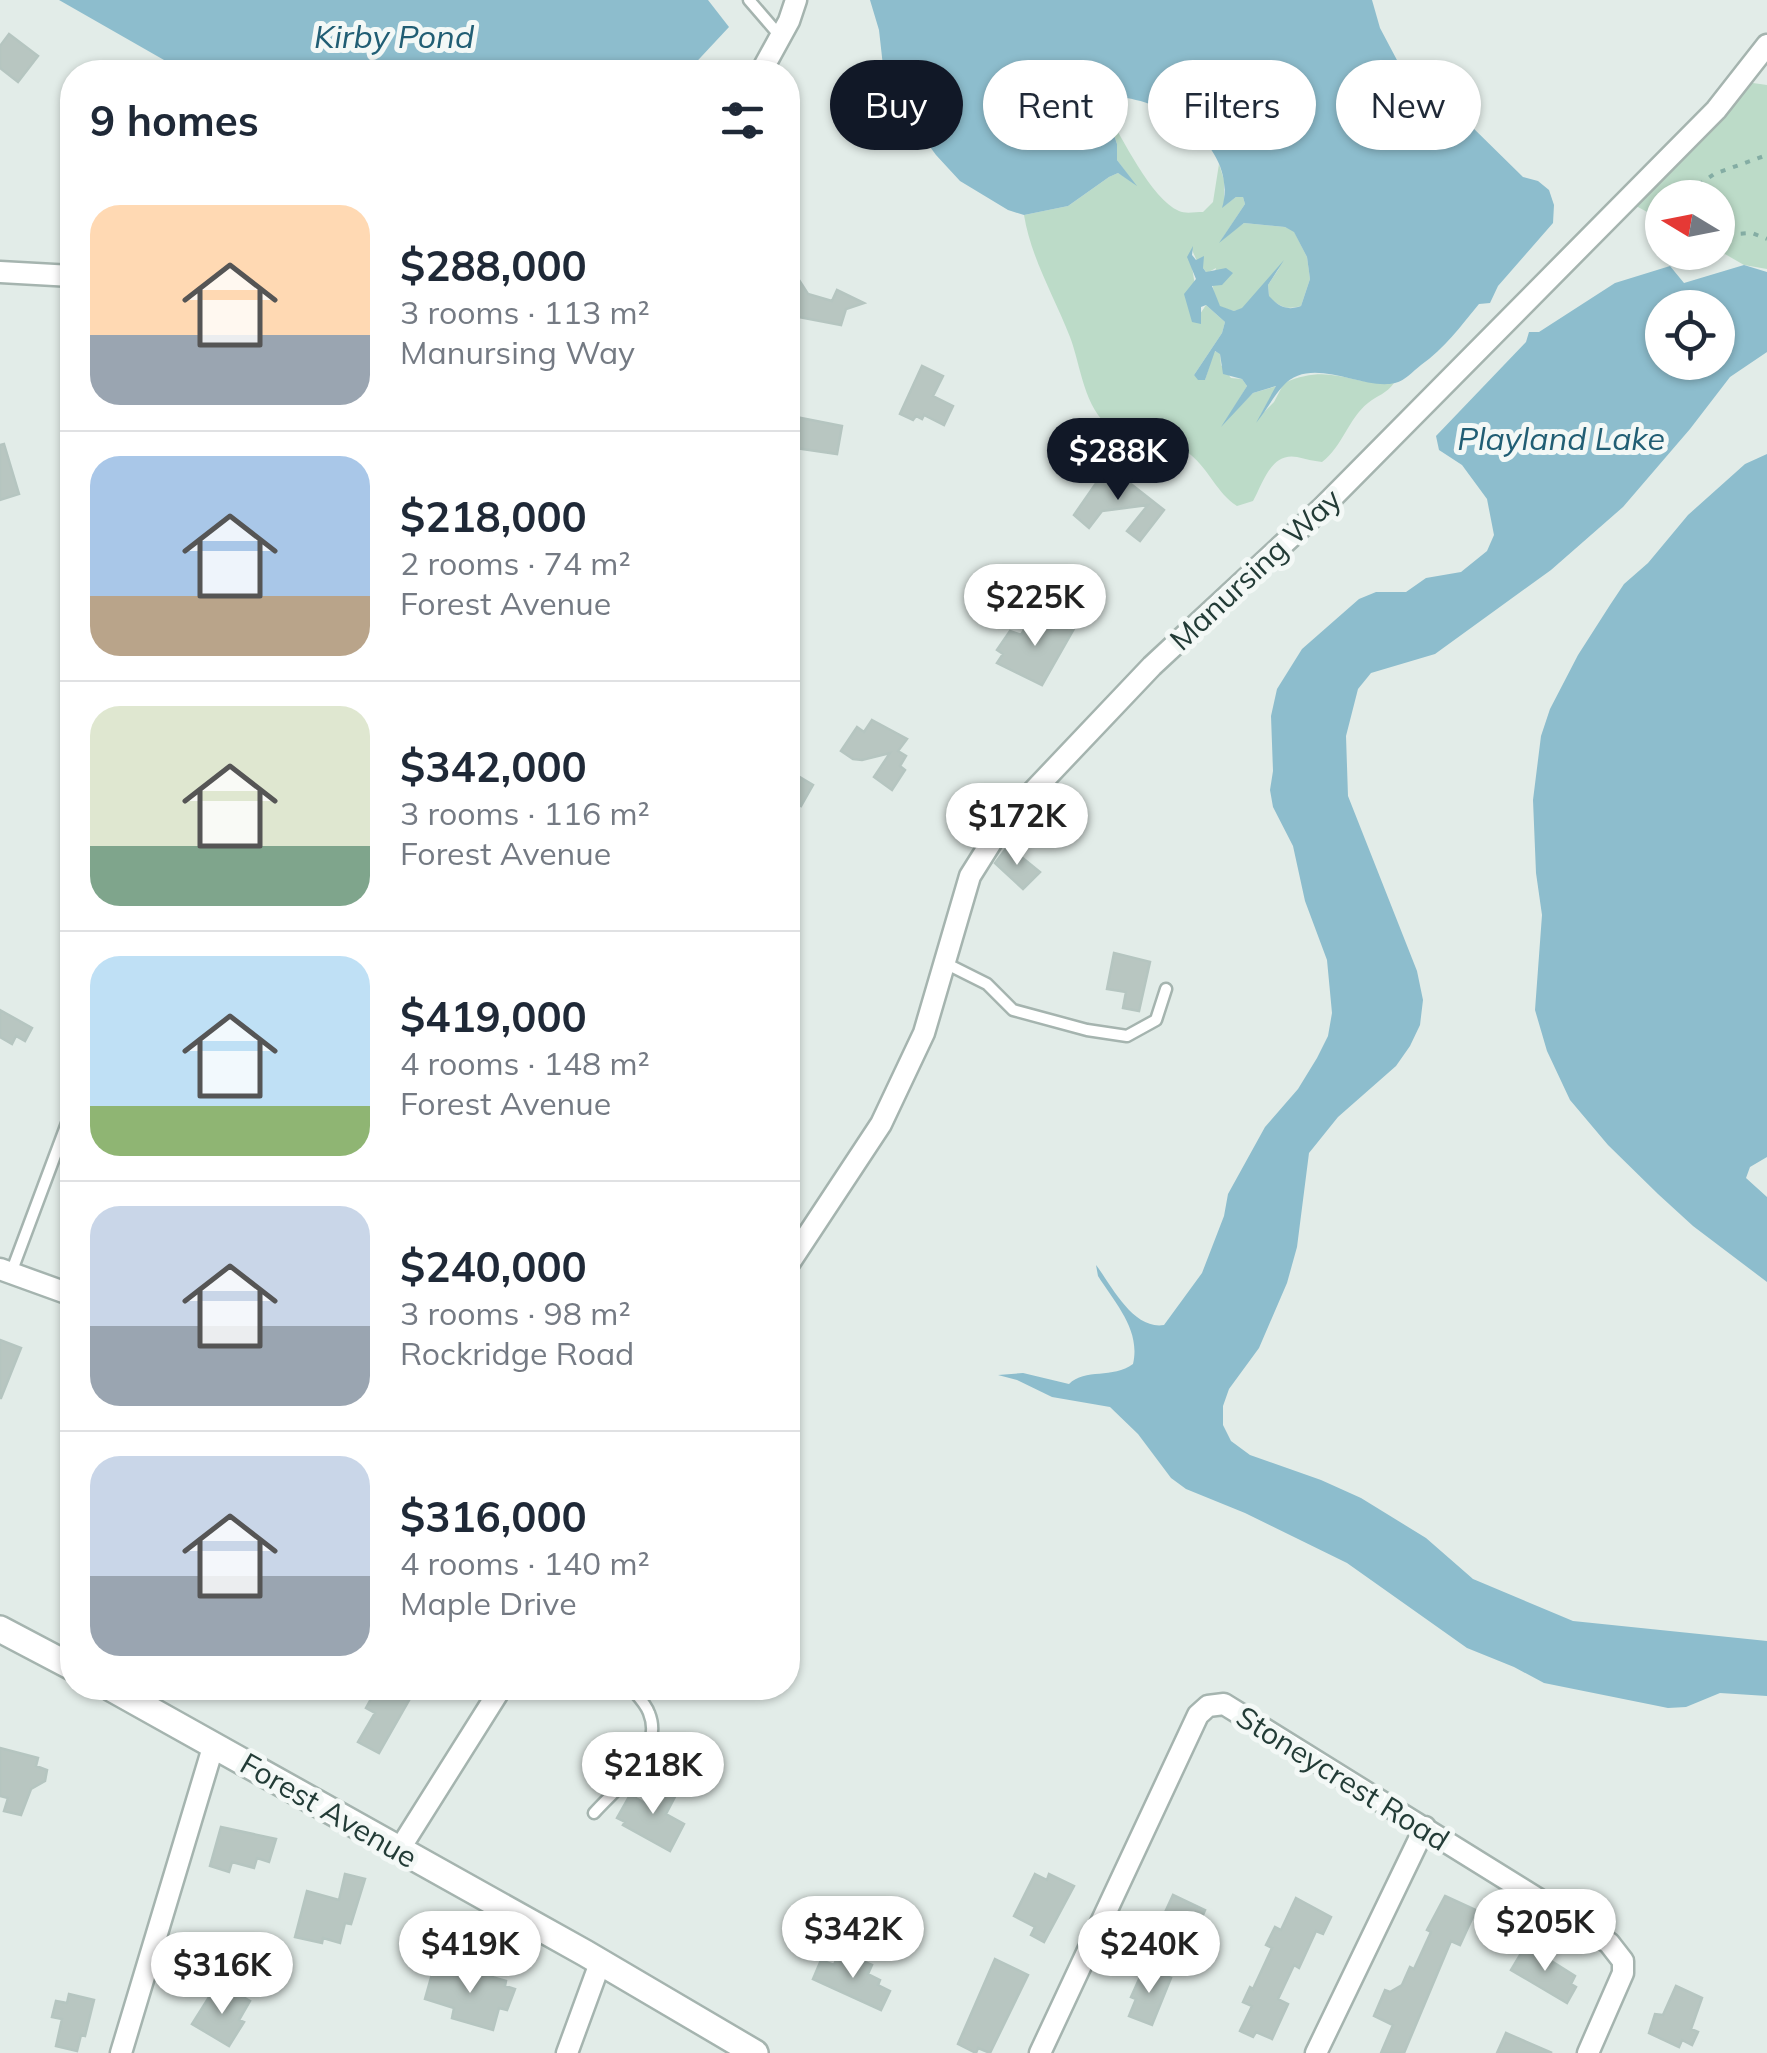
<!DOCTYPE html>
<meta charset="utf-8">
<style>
body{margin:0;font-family:Mulish,sans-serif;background:#f6f6f7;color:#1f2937;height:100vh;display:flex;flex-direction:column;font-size:38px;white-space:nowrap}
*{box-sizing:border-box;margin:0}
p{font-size:32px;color:#747a83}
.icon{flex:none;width:55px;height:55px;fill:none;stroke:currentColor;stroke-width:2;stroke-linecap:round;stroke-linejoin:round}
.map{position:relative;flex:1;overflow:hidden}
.sheet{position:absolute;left:60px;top:60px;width:740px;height:1640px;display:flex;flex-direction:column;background:#fff;border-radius:40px;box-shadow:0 2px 8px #0004}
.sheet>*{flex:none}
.guide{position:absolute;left:830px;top:60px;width:785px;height:90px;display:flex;gap:20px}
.needle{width:65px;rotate:280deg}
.tools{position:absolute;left:1645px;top:180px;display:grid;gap:20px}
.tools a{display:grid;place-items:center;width:90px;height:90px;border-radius:50%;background:#fff;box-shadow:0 2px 8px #0004;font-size:50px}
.price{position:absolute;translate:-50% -85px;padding:0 22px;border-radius:35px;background:#fff;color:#222;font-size:32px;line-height:65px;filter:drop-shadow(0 2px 5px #0008)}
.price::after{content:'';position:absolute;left:50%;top:60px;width:30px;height:22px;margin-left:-15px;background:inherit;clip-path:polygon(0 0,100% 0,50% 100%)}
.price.on{background:#111827;color:#fff}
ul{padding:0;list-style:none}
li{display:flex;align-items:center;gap:30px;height:250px;padding:0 30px}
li+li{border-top:2px solid #e0e1e3}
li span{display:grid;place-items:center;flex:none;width:280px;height:200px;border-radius:30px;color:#555}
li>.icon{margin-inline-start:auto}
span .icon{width:120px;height:120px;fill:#fffc;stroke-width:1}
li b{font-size:42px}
h2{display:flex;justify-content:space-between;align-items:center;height:120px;padding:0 30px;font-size:42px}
.chip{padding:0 35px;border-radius:45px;background:#fff;box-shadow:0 2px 8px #0004;font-size:35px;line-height:90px}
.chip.on{background:#111827;color:#fff}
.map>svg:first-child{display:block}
.green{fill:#bcdbc8}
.water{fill:#8dbdcd;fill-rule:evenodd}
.building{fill:#b8c6c1;stroke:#b5c5c0;stroke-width:2.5}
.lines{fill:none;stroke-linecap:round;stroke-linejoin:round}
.service-casing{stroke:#a5b4af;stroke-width:15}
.minor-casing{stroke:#a5b4af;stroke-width:25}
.tertiary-casing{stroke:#a5b4af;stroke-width:30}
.path{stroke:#84ada4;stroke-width:4;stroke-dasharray:5 8;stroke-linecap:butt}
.service{stroke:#fff;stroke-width:10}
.minor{stroke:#fff;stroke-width:20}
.tertiary{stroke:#fff;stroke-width:25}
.labels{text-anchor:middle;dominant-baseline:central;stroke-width:10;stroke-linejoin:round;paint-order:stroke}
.street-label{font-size:30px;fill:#233c37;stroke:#f3f8f6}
.water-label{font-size:32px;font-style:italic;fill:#215e74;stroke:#f3f8f6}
</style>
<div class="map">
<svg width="1767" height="2053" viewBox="0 0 1767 2053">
<rect width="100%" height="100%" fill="#e2ece8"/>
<path class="green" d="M1739 81 1767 85V269L1744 265 1718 250V198H1662V220L1625 200Z
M1106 111C1122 137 1151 199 1179 211 1185 214 1195 212 1203 212L1213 202 1219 164 1224 180V206L1236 197H1243L1245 204 1222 239 1244 223 1285 227 1294 231 1307 257 1310 279 1301 306C1287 310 1280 307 1269 297L1268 285 1280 267 1242 309 1234 311 1220 307C1212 292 1211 285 1216 268L1207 273 1203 268V257L1197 261 1192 250C1190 272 1198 291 1200 314L1206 305 1225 322 1222 333 1194 375 1205 380 1214 351 1220 353 1221 365 1231 378 1242 379 1247 386 1227 419 1253 393 1277 386 1260 416 1274 402 1284 383C1332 362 1349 386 1394 383 1386 394 1378 395 1368 403 1348 419 1343 446 1322 462 1313 461 1306 459 1297 457 1271 452 1263 483 1253 501L1237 506C1217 493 1209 470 1191 455 1168 436 1135 444 1111 428 1084 409 1081 366 1070 337 1054 296 1031 258 1024 215L1068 206 1109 177 1118 173 1133 182 1117 160V144Z"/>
<path class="water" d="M59 0H708L729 27 687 72H185Z
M870 0H1372L1380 28 1407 79 1427 98 1468 123 1523 177 1538 181 1549 190 1554 205 1553 223 1498 286 1490 303 1479 304C1460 327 1445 348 1421 365 1412 372 1406 380 1395 383 1363 391 1311 354 1283 386 1273 397 1266 411 1256 423L1276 386 1253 393 1221 427 1247 386 1242 379 1223 374 1220 354 1215 351 1205 380H1198L1194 375 1222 333 1225 322 1206 305 1201 307V324L1192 322 1184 294 1196 279 1187 257 1193 246 1192 255 1196 260 1204 256 1203 268 1206 272 1226 268 1233 273 1222 285 1212 286 1220 306 1234 311 1242 308 1284 260 1268 285 1269 296C1279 307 1287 311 1301 306L1310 279 1307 257 1294 232 1285 227 1244 223 1219 243 1245 204 1243 197H1236L1222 208C1240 148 1165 97 1113 97L1106 111 1117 144V160L1137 186 1118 173 1109 177 1068 206 1024 215 1008 210 960 181 936 155 903 110 883 66 879 30Z
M1744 265 1767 272V352L1730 377 1690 429 1623 507 1551 570 1435 654 1371 673 1358 689 1346 736 1348 796 1417 971 1423 1000 1420 1025 1410 1046 1396 1066 1338 1117 1309 1153 1297 1247 1287 1283 1259 1348 1229 1389 1223 1406V1425L1231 1441 1250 1455 1321 1480 1361 1498 1426 1538 1473 1579 1573 1621 1767 1641V1696L1720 1693 1686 1707 1668 1708 1544 1683 1514 1667 1467 1648 1347 1563 1245 1513 1186 1489 1171 1478 1138 1434 1110 1407 1052 1397 1017 1380 998 1375 1023 1373 1069 1384C1085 1368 1113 1379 1133 1364 1141 1330 1115 1303 1098 1276L1096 1265C1112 1286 1133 1330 1164 1325L1202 1273 1224 1216 1228 1194 1265 1127 1298 1089 1317 1058 1328 1036 1332 1013 1327 960 1305 901 1293 846 1273 807 1270 790 1273 771 1271 716 1277 689 1302 649 1359 599 1376 592H1406L1426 578 1461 572 1487 551 1494 535 1487 499 1462 465 1439 450 1436 436 1526 342 1529 332H1539L1615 283 1670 266 1684 283ZM1662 308H1718V362H1662Z
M1767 454V1157L1750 1167 1746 1178 1767 1197V1282L1693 1226 1658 1194 1608 1145 1570 1100 1547 1051 1535 1010 1542 915 1536 873 1533 800 1541 736 1550 709 1578 655 1610 605 1624 584 1648 563 1688 515 1745 464Z"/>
<path class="building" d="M9 34 38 56 18 82 0 68V46Z
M788 263 808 294 832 301 837 290 864 303 846 309 841 325 788 315Z
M922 366 943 376 933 396 953 406 944 425 924 415 922 419 916 416 913 420 900 414Z
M791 416 842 426 837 454 788 447Z
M4 444 19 494 0 500V445Z
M1108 466 1164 510 1140 541 1127 531 1148 505 1102 511 1089 528 1074 515Z
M1059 617 1075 627 1042 685 997 663 1003 654 997 650 1010 631 1021 635 1031 618 1051 630Z
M872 720 907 739 898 751 906 756 900 766 905 770 892 790 874 777 890 753 862 760 853 759 841 751 857 727 864 732Z
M788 770 813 785 801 806 788 798Z
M1008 846 1040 872 1023 889 995 863Z
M1114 953 1150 962 1139 1011 1123 1008 1126 992 1107 989Z
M0 1010 32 1028 25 1041 16 1036 12 1044 0 1037Z
M0 1340 21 1348 1 1398H0Z
M377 1688H416L379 1753 358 1742 375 1713 366 1708Z
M0 1748 38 1758 36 1766 47 1770 45 1781 31 1789 21 1815 4 1811 8 1798 0 1796Z
M659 1781 678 1791 666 1814 684 1824 670 1851 623 1825 625 1822 617 1818 630 1795 647 1804Z
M221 1827 276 1839 269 1862 257 1858 254 1868 232 1862 229 1872 210 1866Z
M345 1874 365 1879 351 1924 345 1923 340 1943 323 1938 322 1943 295 1937 307 1891 339 1900Z
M1035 1874 1047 1880 1049 1874 1074 1886 1044 1942 1031 1935 1035 1927 1014 1916Z
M1173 1895 1205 1910 1189 1948 1160 1935 1166 1921 1162 1919Z
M1445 1896 1476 1910 1460 1945 1451 1941 1404 2053H1381L1393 2025 1374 2016 1385 1990 1390 1992 1402 1985 1410 1967 1414 1969 1431 1932 1427 1930Z
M1296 1898 1331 1917 1323 1934 1316 1931 1299 1968 1294 1965 1278 1999 1288 2004 1272 2039 1256 2032 1253 2037 1240 2031 1252 2006 1243 2002 1250 1987 1253 1989 1272 1948 1266 1945 1275 1927 1281 1930Z
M1526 1945 1575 1976 1571 1984 1576 1987 1567 2003 1511 1970Z
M853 1957 872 1965 868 1974 880 1980 878 1985 890 1991 881 2010 813 1979 821 1960 834 1965 836 1960 849 1966Z
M995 1959 1028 1975 990 2053 978 2048 976 2053 958 2044Z
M434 1967 463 1975 464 1969 506 1981 505 1986 515 1989 507 2010 499 2008 493 2030 452 2018 454 2008 425 1999Z
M1149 1969 1171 1978 1152 2025 1129 2016 1136 1999 1131 1997 1140 1977 1145 1979Z
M1676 1986 1702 1998 1691 2029 1698 2032 1692 2045 1682 2040 1679 2047 1649 2033 1655 2014 1663 2015Z
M231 1990 250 2001 239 2020 244 2022 229 2046 192 2024 211 1994 224 2002Z
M69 1994 94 2000 85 2036 81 2035 77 2051 56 2046 62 2019 52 2017 56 2001 67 2003Z
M1506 2033 1552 2053H1497Z"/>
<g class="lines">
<defs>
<path id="service" d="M749 0 780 36
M945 963 987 984 1013 1010 1087 1030 1127 1036 1156 1020 1166 989
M11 1273 72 1110
M594 1813C617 1787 665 1752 649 1713 646 1704 637 1695 631 1688"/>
<path id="minor" d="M761 72 789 21 796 0
M0 272 72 276
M788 1265 881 1124 924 1033 970 876 1004 822 1152 666 1321 509 1716 110 1767 45
M0 1269 72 1295
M399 1850 501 1688
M121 2053 214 1744
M567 2053 600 1963
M1040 2053 1198 1715 1208 1706 1224 1704 1609 1943 1623 1961V1973L1588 2053
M1316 2053 1425 1827"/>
<path id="tertiary" d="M0 1629 72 1667
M111 1688 585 1953 755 2053"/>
</defs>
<use href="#service" class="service-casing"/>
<use href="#minor" class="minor-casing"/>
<use href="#tertiary" class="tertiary-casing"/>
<path class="path" d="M1662 194 1689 192 1714 174 1767 155
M1718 223 1735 234 1752 233 1767 239"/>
<use href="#service" class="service"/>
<use href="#minor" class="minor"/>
<use href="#tertiary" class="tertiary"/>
</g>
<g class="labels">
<g class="street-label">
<text transform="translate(1255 569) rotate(-43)">Manursing Way</text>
<text transform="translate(1343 1778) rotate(32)">Stoneycrest Road</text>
<text transform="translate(329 1810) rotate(30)">Forest Avenue</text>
</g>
<g class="water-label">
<text x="394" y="36">Kirby Pond</text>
<text x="1561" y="438">Playland Lake</text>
</g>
</g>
</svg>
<div class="tools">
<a><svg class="needle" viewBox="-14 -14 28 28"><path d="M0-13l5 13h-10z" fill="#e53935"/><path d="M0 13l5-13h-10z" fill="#747a83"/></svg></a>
<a><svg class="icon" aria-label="locate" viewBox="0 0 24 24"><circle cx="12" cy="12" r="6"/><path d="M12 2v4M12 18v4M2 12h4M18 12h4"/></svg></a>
</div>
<b class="price on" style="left:1118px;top:503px">$288K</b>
<b class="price" style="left:1035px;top:649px">$225K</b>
<b class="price" style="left:1017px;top:868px">$172K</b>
<b class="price" style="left:653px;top:1817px">$218K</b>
<b class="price" style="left:1545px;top:1974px">$205K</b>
<b class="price" style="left:853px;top:1981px">$342K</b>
<b class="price" style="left:470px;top:1996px">$419K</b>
<b class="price" style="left:1149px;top:1996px">$240K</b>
<b class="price" style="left:222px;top:2017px">$316K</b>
<div class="guide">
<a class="chip on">Buy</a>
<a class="chip">Rent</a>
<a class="chip">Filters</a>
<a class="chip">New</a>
</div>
<section class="sheet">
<h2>9 homes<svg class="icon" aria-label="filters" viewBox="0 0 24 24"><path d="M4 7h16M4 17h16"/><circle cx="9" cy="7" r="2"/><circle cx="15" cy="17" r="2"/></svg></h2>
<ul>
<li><span style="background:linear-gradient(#ffd9b3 65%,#9aa5b1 0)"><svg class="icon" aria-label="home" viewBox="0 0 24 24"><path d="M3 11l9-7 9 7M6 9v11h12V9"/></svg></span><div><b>$288,000</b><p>3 rooms · 113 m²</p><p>Manursing Way</p></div></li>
<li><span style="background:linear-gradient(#a9c7e8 70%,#b9a48a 0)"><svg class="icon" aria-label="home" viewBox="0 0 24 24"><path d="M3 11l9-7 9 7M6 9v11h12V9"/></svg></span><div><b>$218,000</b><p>2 rooms · 74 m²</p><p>Forest Avenue</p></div></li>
<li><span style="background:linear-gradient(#dfe7d0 70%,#7fa58c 0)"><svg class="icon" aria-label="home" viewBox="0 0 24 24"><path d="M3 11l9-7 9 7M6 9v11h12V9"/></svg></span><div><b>$342,000</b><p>3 rooms · 116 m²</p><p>Forest Avenue</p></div></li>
<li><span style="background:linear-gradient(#bfe0f5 75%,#8fb573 0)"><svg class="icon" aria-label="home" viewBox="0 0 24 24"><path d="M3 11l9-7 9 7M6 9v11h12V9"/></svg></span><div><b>$419,000</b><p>4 rooms · 148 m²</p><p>Forest Avenue</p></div></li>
<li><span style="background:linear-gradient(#c9d6e8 60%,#9aa5b1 0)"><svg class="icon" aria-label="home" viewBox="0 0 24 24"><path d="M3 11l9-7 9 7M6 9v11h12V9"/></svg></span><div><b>$240,000</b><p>3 rooms · 98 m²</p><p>Rockridge Road</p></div></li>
<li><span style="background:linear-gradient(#c9d6e8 60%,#9aa5b1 0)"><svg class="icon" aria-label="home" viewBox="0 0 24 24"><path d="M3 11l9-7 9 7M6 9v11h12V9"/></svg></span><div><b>$316,000</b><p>4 rooms · 140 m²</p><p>Maple Drive</p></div></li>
</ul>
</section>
</div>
